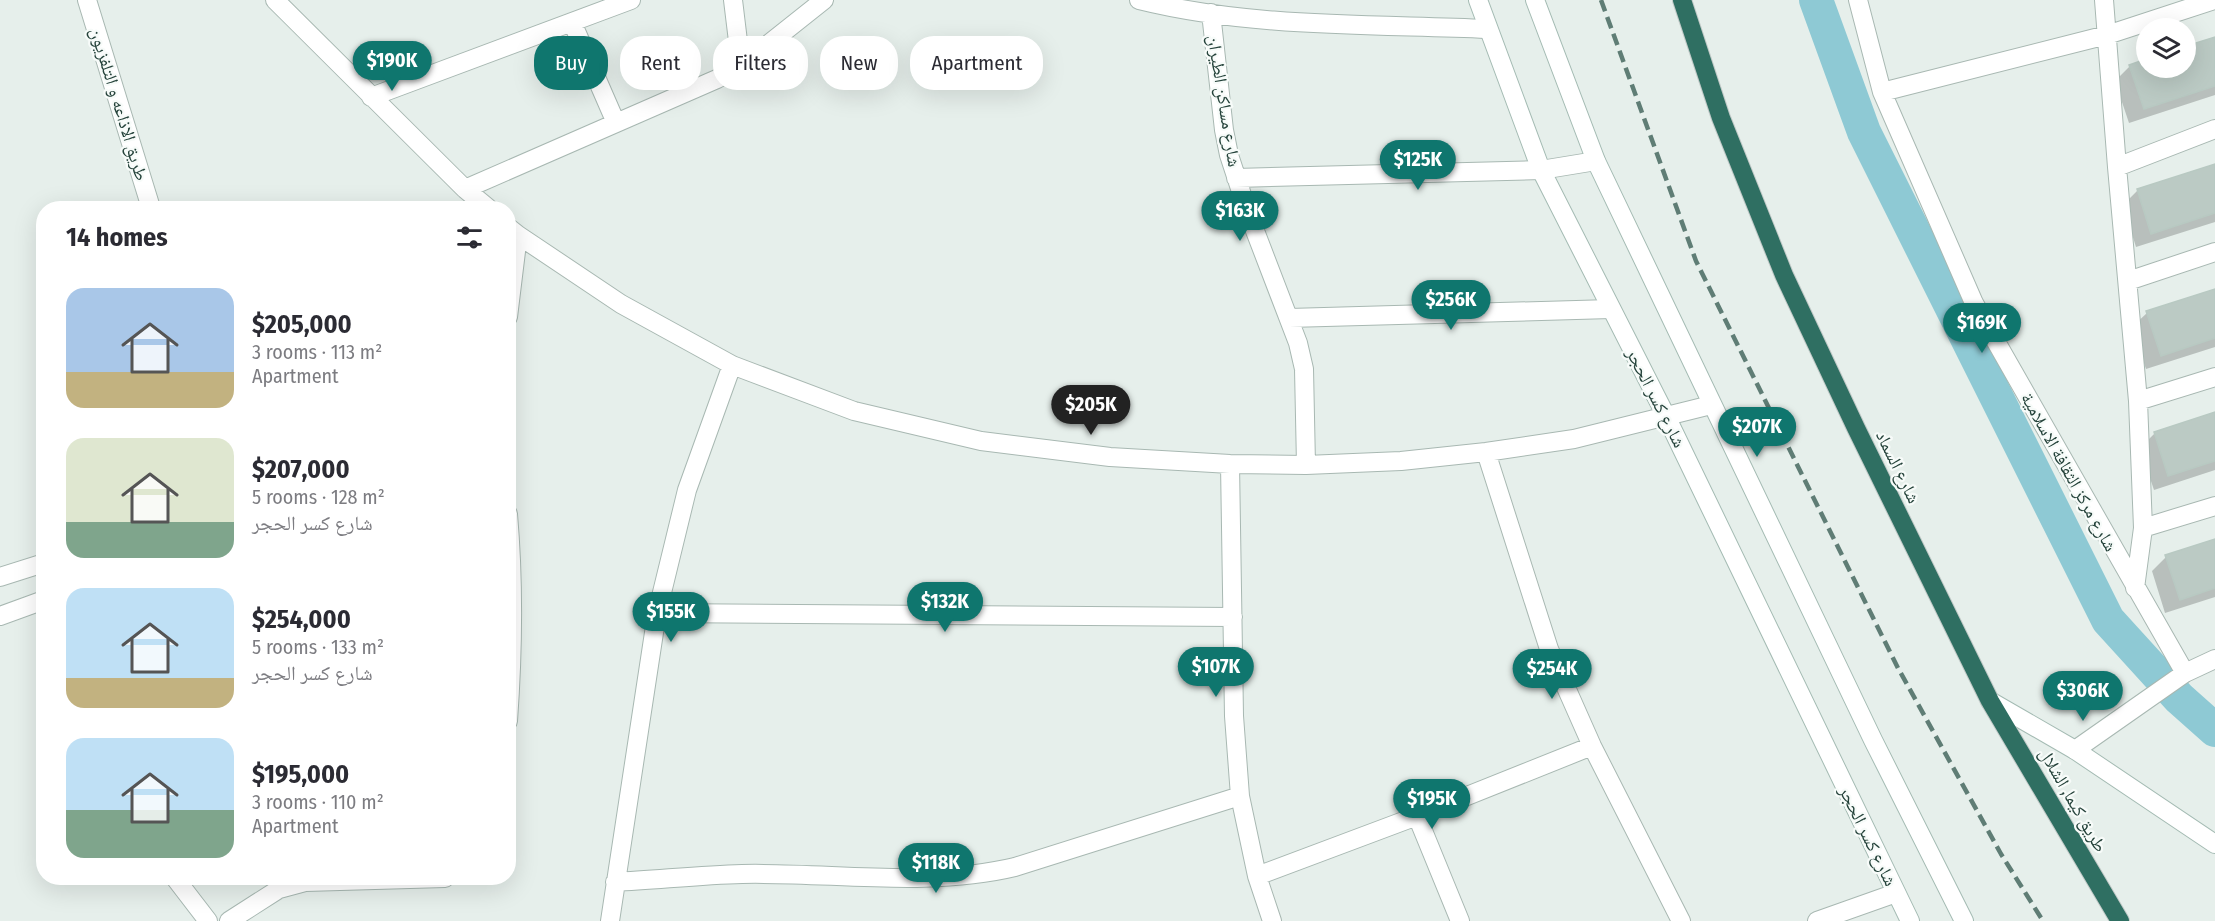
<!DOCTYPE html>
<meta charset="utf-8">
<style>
body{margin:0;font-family:"Fira Sans Condensed","Noto Naskh Arabic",sans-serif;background:#f7f7f7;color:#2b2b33;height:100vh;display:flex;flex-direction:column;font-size:22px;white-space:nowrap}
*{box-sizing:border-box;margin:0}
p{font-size:20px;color:#7c7c81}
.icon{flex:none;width:33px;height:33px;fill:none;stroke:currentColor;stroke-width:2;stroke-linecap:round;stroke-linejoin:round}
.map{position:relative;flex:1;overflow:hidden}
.details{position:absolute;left:36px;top:201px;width:480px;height:684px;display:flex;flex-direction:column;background:#fff;border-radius:24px;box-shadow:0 6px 24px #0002}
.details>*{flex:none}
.top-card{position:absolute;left:534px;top:36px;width:570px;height:54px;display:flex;gap:12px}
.buttons{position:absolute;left:2136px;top:18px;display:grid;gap:12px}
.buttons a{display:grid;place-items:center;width:60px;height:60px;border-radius:50%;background:#fff;box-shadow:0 6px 24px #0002;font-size:30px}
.price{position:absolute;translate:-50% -51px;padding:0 14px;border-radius:21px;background:#0f766e;color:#fff;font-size:20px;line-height:39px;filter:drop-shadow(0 2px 3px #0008)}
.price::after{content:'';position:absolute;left:50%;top:36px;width:18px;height:14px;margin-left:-9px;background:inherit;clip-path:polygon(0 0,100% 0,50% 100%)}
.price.current{background:#222;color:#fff}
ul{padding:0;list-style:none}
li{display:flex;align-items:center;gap:18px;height:150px;padding:0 30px}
li span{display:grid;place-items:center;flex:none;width:168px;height:120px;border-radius:18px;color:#555}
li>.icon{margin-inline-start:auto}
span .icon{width:72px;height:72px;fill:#fffc;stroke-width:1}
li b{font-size:26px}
h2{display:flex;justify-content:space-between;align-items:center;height:72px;padding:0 30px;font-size:26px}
.pill{padding:0 21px;border-radius:24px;background:#fff;box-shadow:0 6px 24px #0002;font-size:21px;line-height:54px}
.pill.current{background:#0f766e;color:#fff}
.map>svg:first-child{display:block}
.shadow{fill:#0003}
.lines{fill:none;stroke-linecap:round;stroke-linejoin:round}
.canal{stroke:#8ec9d4;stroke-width:34}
.building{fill:#bbcac4;stroke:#b8c9c2;stroke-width:1.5}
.street-casing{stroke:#a8b8b2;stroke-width:20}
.secondary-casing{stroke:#a4bbb3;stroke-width:20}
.highway-casing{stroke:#c2cac8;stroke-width:20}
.street{stroke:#fff;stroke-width:18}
.secondary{stroke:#fff;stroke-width:18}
.highway{stroke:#2f6f62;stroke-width:18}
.rail{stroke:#5f7d75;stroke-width:4.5;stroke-dasharray:12 6;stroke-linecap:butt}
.labels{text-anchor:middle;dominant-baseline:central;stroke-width:4.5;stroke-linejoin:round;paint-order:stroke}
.street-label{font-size:18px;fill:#24423a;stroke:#f7fbf9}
</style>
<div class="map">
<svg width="2215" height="921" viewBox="0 0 2215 921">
<rect width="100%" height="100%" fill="#e6efeb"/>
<path class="shadow" d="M2215 38V95L2129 123 2115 81 2130 66 2146 61V68H2186V48Z
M2215 165V222L2136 247 2123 205 2137 191Z
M2215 290V347L2146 369 2132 327 2147 313Z
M2215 413V470L2154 490 2140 448 2155 433Z
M2215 540V597L2165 613 2152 571 2166 557Z"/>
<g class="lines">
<path class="canal" d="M1816 0 1864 132 2108 620 2179 698 2215 730"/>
</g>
<path class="building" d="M2215 37V86L2144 109 2129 65 2146 59V68H2186V46Z
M2215 164V213L2151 234 2137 189Z
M2215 289V338L2161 356 2146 311Z
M2215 412V461L2168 476 2154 432Z
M2215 539V588L2180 600 2165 555Z"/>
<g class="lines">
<defs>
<path id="street" d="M87 0 151 208
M275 0 465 189 488 208
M733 0 741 66
M1139 0C1252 28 1372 24 1487 29
M1858 0 1882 92 1974 303 2185 673
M2104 0 2117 167 2138 401 2143 528 2135 588
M1211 13 1224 130 1229 155 1247 210 1298 343 1304 369 1306 465
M572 22 616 123
M1882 92 2107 35 2214 0
M371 97 631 0
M2117 167 2215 129
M1236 178 1541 170 1596 161
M465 189 717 79 741 66 824 0
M508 227 518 235 621 304 732 365 854 411 981 441 1110 457 1230 464 1306 465 1401 461 1486 452 1574 439 1711 405
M2128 281 2215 252
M508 317 518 235
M1289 318 1611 309
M2138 401 2215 377
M1486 452 1549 649 1592 746 1681 921
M1230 464 1234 716 1240 796 1257 876 1272 921
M508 514C514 583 513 652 508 721
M2143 528 2215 506
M0 577 44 563
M657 613 1233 617
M0 616 44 600
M2075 750 2185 673 2215 659
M1417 816 1460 921
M1257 876 1417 816 1592 746
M175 878 208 921
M615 882C657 880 700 875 742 874 832 872 927 888 1015 867L1240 796
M229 921 279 889 305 882 445 878
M610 921 657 613 687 490 732 365
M1817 921 1896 893"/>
<path id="secondary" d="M1478 0 1541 170 1667 418 1910 921
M1535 0 1596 161 1873 740 1964 921
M1990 701 2075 750 2215 844"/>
<path id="highway" d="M1682 0 1721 118 1784 275 1856 428 1990 701 2120 921"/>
</defs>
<use href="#street" class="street-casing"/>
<use href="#secondary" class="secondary-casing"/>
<use href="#highway" class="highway-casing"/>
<use href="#street" class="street"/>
<use href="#secondary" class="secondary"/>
<use href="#highway" class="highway"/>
<path class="rail" d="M1601 0 1696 261 1898 668 2001 854 2043 921"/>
</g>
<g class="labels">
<g class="street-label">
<text transform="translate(1224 101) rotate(81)">شارع مساكن الطيران</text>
<text transform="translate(119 104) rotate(73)">طريق الاذاعه و التلفزيون</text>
<text transform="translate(1656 398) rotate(63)">شارع كسر الحجر</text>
<text transform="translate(1898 467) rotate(64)">شارع السماد</text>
<text transform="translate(2069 472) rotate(61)">شارع مركز الثقافة الاسلامية</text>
<text transform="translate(2073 800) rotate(60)">طريق كيما, الشلال</text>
<text transform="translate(1868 836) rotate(64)">شارع كسر الحجر</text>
</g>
</g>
</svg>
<div class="buttons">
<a><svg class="icon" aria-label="layers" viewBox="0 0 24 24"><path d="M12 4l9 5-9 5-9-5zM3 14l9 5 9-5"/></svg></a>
</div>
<b class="price" style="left:392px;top:92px">$190K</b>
<b class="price" style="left:1418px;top:191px">$125K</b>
<b class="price" style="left:1240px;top:242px">$163K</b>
<b class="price" style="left:1451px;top:331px">$256K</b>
<b class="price" style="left:1982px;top:354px">$169K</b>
<b class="price current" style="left:1091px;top:436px">$205K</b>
<b class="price" style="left:1757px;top:458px">$207K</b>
<b class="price" style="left:945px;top:633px">$132K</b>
<b class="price" style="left:671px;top:643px">$155K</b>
<b class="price" style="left:1216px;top:698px">$107K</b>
<b class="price" style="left:1552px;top:700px">$254K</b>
<b class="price" style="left:2083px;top:722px">$306K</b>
<b class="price" style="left:1432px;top:830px">$195K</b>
<b class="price" style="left:936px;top:894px">$118K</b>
<div class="top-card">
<a class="pill current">Buy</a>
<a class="pill">Rent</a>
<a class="pill">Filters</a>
<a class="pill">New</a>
<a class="pill">Apartment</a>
</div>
<section class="details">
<h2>14 homes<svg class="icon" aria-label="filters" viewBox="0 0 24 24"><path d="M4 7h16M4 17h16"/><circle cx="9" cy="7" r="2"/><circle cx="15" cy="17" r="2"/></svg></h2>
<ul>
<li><span style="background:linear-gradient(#a9c7e8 70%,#c2b280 0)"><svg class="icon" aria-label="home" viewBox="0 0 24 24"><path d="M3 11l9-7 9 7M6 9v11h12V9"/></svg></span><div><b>$205,000</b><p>3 rooms · 113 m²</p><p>Apartment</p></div></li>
<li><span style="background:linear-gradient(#dfe7d0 70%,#7fa58c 0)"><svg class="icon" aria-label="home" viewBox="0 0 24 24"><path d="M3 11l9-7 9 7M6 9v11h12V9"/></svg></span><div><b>$207,000</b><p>5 rooms · 128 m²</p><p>شارع كسر الحجر</p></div></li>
<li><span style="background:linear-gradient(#bfe0f5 75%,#c2b280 0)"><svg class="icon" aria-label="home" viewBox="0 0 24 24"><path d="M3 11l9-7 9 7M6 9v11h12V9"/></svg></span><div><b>$254,000</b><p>5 rooms · 133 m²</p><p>شارع كسر الحجر</p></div></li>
<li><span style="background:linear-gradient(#bfe0f5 60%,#7fa58c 0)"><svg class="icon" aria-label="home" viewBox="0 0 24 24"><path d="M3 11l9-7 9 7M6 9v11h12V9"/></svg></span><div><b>$195,000</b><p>3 rooms · 110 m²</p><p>Apartment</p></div></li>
</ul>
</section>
</div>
